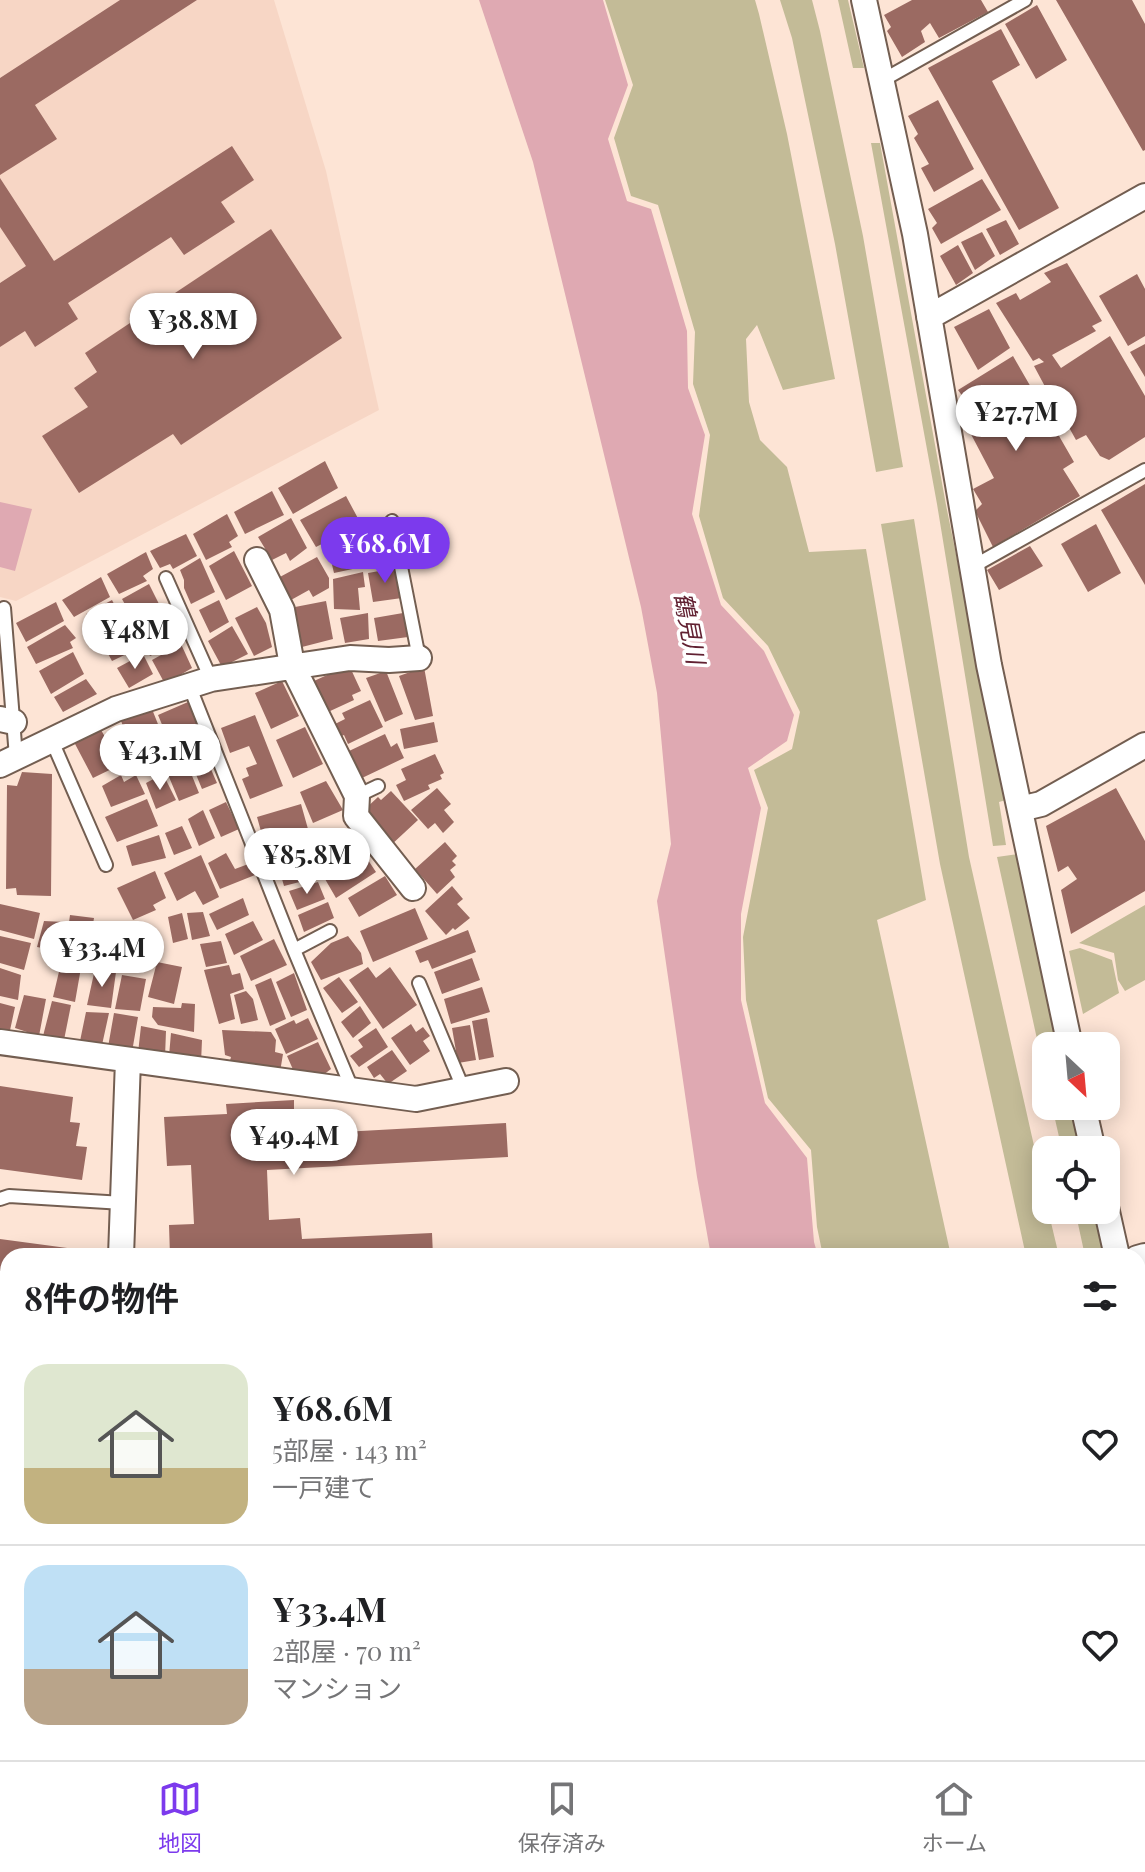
<!DOCTYPE html>
<html lang="ja">
<meta charset="utf-8">
<style>
body{margin:0;font-family:"Playfair Display","Noto Sans JP",serif;background:#f6f6f6;color:#202124;height:100vh;display:flex;flex-direction:column;font-size:30px;white-space:nowrap}
*{box-sizing:border-box;margin:0}
p{font-size:26px;color:#757577}
.icon{flex:none;width:44px;height:44px;fill:none;stroke:currentColor;stroke-width:2;stroke-linecap:round;stroke-linejoin:round}
.map{position:relative;flex:1;overflow:hidden}
.panel{position:absolute;left:0px;top:1248px;width:1146px;height:512px;display:flex;flex-direction:column;background:#fff;border-radius:24px 24px 0 0;box-shadow:0 4px 20px #0003}
.panel>*{flex:none}
.needle{width:52px;rotate:154deg}
.tools{position:absolute;left:1032px;top:1032px;display:grid;gap:16px}
.tools a{display:grid;place-items:center;width:88px;height:88px;border-radius:16px;background:#fff;box-shadow:0 4px 20px #0003;font-size:40px}
.price{position:absolute;translate:-50% -68px;padding:0 18px;border-radius:28px;background:#fff;color:#222;font-size:26px;line-height:52px;filter:drop-shadow(0 2px 4px #0008)}
.price::after{content:'';position:absolute;left:50%;top:48px;width:24px;height:18px;margin-left:-12px;background:inherit;clip-path:polygon(0 0,100% 0,50% 100%)}
.price.current{background:#7c3aed;color:#fff}
ul{padding:0;list-style:none}
li{display:flex;align-items:center;gap:24px;height:200px;padding:0 24px}
li+li{border-top:2px solid #e0e0e0}
li span{display:grid;place-items:center;flex:none;width:224px;height:160px;border-radius:24px;color:#555}
li>.icon{margin-inline-start:auto}
span .icon{width:96px;height:96px;fill:#fffc;stroke-width:1}
li b{font-size:34px}
h2{display:flex;justify-content:space-between;align-items:center;height:96px;padding:0 24px;font-size:34px}
.dock{display:flex;justify-content:space-around;align-items:center;height:112px;border-top:2px solid #e0e0e0;background:#fff;font-size:22px;color:#757577}
.dock a{display:grid;justify-items:center;gap:4px}
.dock .current{color:#7c3aed}
.map>svg:first-child{display:block}
.built{fill:#f7d6c5}
.green{fill:#c3bb97}
.water{fill:#dfa9b2}
.building{fill:#9b6a62}
.lines{fill:none;stroke-linecap:round;stroke-linejoin:round}
.service-casing{stroke:#735e51;stroke-width:16}
.minor-casing{stroke:#735e51;stroke-width:28}
.tertiary-casing{stroke:#735e51;stroke-width:34}
.service{stroke:#fff;stroke-width:12}
.minor{stroke:#fff;stroke-width:24}
.tertiary{stroke:#fff;stroke-width:30}
.labels{text-anchor:middle;dominant-baseline:central;stroke-width:7;stroke-linejoin:round;paint-order:stroke}
.water-label{font-size:24px;font-style:italic;fill:#612132;stroke:#fff}
</style>
<div class="map">
<svg width="1145" height="1760" viewBox="0 0 1145 1760">
<rect width="100%" height="100%" fill="#fde4d5"/>
<path class="built" d="M0 0H274L326 171 379 410 16 601 0 597Z"/>
<path class="green" d="M605 0H755L759 14 787 134 835 379 783 390 757 325 746 339 749 402 760 440 787 467 809 552 866 549 926 900 877 920 951 1256H823L817 1227 811 1150 768 1098 746 1000 743 937 768 808 754 770 792 749 800 712 768 646 723 598 699 516 710 435 693 384 695 332 658 205 631 196 614 138 633 85Z
M780 0H812L820 31 863 236 903 467 876 472 835 244 792 38Z
M838 0H848L864 68H853Z
M871 143H880L946 505 1006 800 999 802 1006 845 993 846 937 504Z
M914 519 969 857 1046 1199V1210H1048L1059 1256H1026L940 864 881 524Z
M1018 854 1059 1046H1046V1080L997 857Z
M1145 905V980L1125 991 1118 980 1114 953 1079 943Z
M1080 948 1112 960 1119 993 1083 1014 1069 951Z
M1052 1106H1072L1082 1150H1062Z
M1075 1210H1094L1105 1256H1085Z
M1138 1395 1145 1428V1522L1138 1491Z
M1138 1605 1145 1636V1734L1138 1736Z
M958 1752H1075L1070 1760H958Z"/>
<path class="water" d="M479 0H603L628 85 608 139 627 201 651 209 687 331 688 388 705 435 692 514 721 605 764 651 794 715 787 741 748 768 761 808 741 914V1000L765 1103 807 1158 814 1242 818 1256H711L697 1177 657 901 671 844 657 693 641 607 533 162Z
M0 502 32 509 15 571 0 567Z
M816 1752H958V1760H818Z"/>
<path class="building" d="M120 0H197L35 105 57 139 0 175V78Z
M912 0H981L988 12 939 38 930 23 921 31 925 42 902 57 887 31 891 27 884 15Z
M1056 0H1132L1145 24V150L1143 151Z
M1037 5 1067 60 1036 79 1005 24Z
M1001 29 1020 65 992 81 1059 208 1019 230 928 68Z
M938 100 974 169 934 192 921 168 929 164 914 138 918 134 908 116Z
M232 146 254 180 221 202 235 222 184 255 171 237 68 303 78 319 35 347 25 331 0 347V283L26 266 0 227V178L54 261Z
M982 179 1001 210 941 244 932 228 937 223 928 209Z
M1006 220 1019 244 1000 255 986 229Z
M271 229 342 338 181 445 173 434 79 493 42 436 88 407 74 388 97 372 85 353Z
M982 232 995 256 975 270 961 242Z
M958 245 973 273 956 285 940 256Z
M1067 263 1102 321 1092 326 1096 331 1052 355 1061 368 1110 336 1145 396V437L1109 460 1100 456 1086 435 1076 440 1066 422 1076 417 1060 388 1049 394 1034 366 1044 362 1039 358 1033 361 996 303 1016 293 1020 300 1051 282 1044 273Z
M1137 274 1145 289V336L1128 346 1099 296Z
M989 309 1010 348 978 370 954 327Z
M1145 344V377L1130 352Z
M1013 356 1074 462 1063 469 1080 496 993 547 975 511 982 504 973 489 994 478 963 419 974 412 958 390Z
M325 461 338 488 293 514 278 488Z
M1145 484V585L1101 510Z
M272 491 284 515 245 534 234 512Z
M346 496 361 524 316 547 300 520Z
M227 514 238 536 229 542 232 547 206 560 193 534Z
M291 518 307 548 290 561 286 553 272 560 258 537Z
M1096 524 1121 573 1088 592 1061 544Z
M186 534 197 556 173 569 170 564 160 568 150 551Z
M355 540 362 567 334 573 328 548Z
M1030 546 1043 566 999 590 987 570Z
M234 551 252 586 226 600 209 566Z
M146 552 153 569 143 576 147 581 119 594 107 574Z
M317 557 329 578V588L313 597 309 590 291 600 278 578Z
M200 558 215 592 191 604 184 588V580L180 570Z
M396 568 402 598 373 602 368 573Z
M363 572 365 587 358 588 360 610 334 609 333 579Z
M101 577 110 597 74 617 62 600Z
M149 584 163 612 137 626 122 599Z
M112 600 122 620 97 633 86 614Z
M219 600 229 622 210 633 199 610Z
M326 601 333 639 302 647 295 607Z
M56 602 64 621 26 642 16 623Z
M257 607 266 623 272 647 254 656 235 618Z
M368 613 369 639 345 643 340 618Z
M403 613 408 637 378 641 374 618Z
M164 624 169 638 175 635 178 643 150 656 140 637Z
M65 625 76 638 70 642 73 648 36 664 27 647Z
M126 626 137 649 112 661 99 637 109 631 111 635Z
M232 626 248 654 222 667 208 641Z
M181 644 192 668 165 684 152 660Z
M73 652 84 674 51 694 39 671Z
M143 654 153 674 129 688 117 668Z
M349 665 361 691 352 695 354 700 328 712 314 681Z
M424 667 433 716 415 720 399 676Z
M386 671 403 714 385 722 366 678Z
M86 679 97 694 63 712 54 697Z
M282 681 299 716 271 729 255 693Z
M370 700 383 727 348 744 344 735 337 738 331 726 345 719 342 713Z
M188 702 201 734 171 746 158 715Z
M152 709 167 747 136 759 121 721Z
M255 715 283 786 250 799 242 779 249 776 246 768 257 764 249 746 230 753 221 728Z
M434 722 438 742 404 749 400 729Z
M305 727 323 764 293 778 276 740Z
M100 728 105 737 119 728 132 759 93 778 74 742Z
M385 734 391 747 397 743 404 758 362 778 349 751Z
M202 749 217 783 202 789 188 755Z
M182 751 199 793 179 801 162 760Z
M435 754 444 773 440 775 442 779 428 785 430 789 404 801 396 785 406 780 401 769Z
M22 772 52 774 51 896 17 895 16 888 6 889 7 785 17 786Z
M163 774 176 800 156 809 146 783Z
M121 775 124 782 136 775 145 794 111 807 102 786Z
M326 781 343 810 313 823 300 792Z
M437 788 451 804 444 810 454 822 443 833 435 823 428 829 411 810Z
M1116 788 1145 841V891L1071 934 1061 890 1077 879 1068 866 1058 872 1046 826Z
M391 791 418 820 390 846 375 830 379 826 364 810 378 797 381 800Z
M147 799 158 826 117 842 105 817Z
M226 802 239 829 221 837 209 810Z
M301 804 308 829 264 842 257 817Z
M203 810 215 838 199 846 188 819Z
M182 826 192 848 174 855 165 833Z
M342 829 359 853 328 870 317 847Z
M159 835 166 858 132 866 126 846Z
M308 842 312 857 277 868 272 852Z
M445 842 457 856 452 861 456 865 450 870 455 877 437 894 415 869Z
M226 853 235 869 251 863 255 875 220 889 208 863Z
M201 855 219 897 203 905 195 891 177 901 164 873Z
M366 857 376 872 336 898 325 879Z
M314 860 319 877 284 886 280 872Z
M155 871 166 898 153 905 156 910 133 920 117 888Z
M385 876 397 895 359 917 348 898Z
M318 882 325 899 297 910 289 891Z
M452 886 463 899 457 904 470 918 455 930 453 928 446 935 425 911Z
M243 898 249 915 217 930 209 914Z
M328 902 334 918 304 932 298 915Z
M0 904 40 913 34 939 0 930Z
M415 908 428 939 373 962 360 931Z
M203 912 210 936 192 940 187 913Z
M182 913 188 939 173 943 168 917Z
M70 915 94 918 88 955 65 952Z
M44 921 64 922 59 951 37 947Z
M99 921 122 925 115 964 92 960Z
M253 921 263 940 234 955 225 934Z
M126 925 155 931 150 967 120 959Z
M468 930 476 952 432 969 428 960 420 963 415 951Z
M0 936 31 943 24 970 0 963Z
M348 936 361 953 363 964 321 980 311 962 331 943Z
M274 939 287 965 251 981 240 956Z
M221 941 227 963 206 967 200 944Z
M472 958 480 980 442 994 434 972Z
M62 959 82 962 75 1002 53 997Z
M157 962 182 967 174 1004 148 997Z
M229 965 232 975 240 973 244 989 230 994 235 1019 219 1024 204 970Z
M368 967 376 978 390 967 417 1005 383 1029 349 980Z
M0 968 21 975 18 1000 0 996Z
M95 969 116 972 111 1008 87 1005Z
M294 973 307 1010 291 1017 276 982Z
M122 975 146 979 140 1011 115 1009Z
M339 977 358 1002 342 1013 323 988Z
M271 978 286 1019 270 1026 255 985Z
M482 987 490 1012 451 1024 444 999Z
M246 991 253 999 258 1020 241 1024 234 995Z
M24 995 46 999 39 1036 15 1028Z
M52 1001 71 1005 64 1040 43 1036Z
M0 1003 15 1007 9 1035 0 1034Z
M182 1003 195 1004 194 1032 158 1025 152 1017 153 1007 181 1008Z
M360 1006 371 1023 353 1038 341 1022Z
M86 1012 109 1013 102 1045 80 1041Z
M114 1013 138 1017 132 1052 108 1047Z
M308 1018 318 1039 286 1054 275 1029 294 1020 296 1024Z
M487 1018 494 1057 479 1060 472 1021Z
M411 1024 416 1032 423 1027 430 1036 423 1041 430 1051 410 1065 391 1038Z
M470 1025 476 1060 458 1063 452 1028Z
M141 1026 166 1031 165 1057 138 1053Z
M376 1028 388 1047 359 1067 350 1056 363 1047 358 1040Z
M222 1030 271 1032 276 1040 275 1052 283 1054 280 1072 229 1064 231 1057 225 1055Z
M171 1033 202 1040 201 1063 169 1056Z
M318 1042 331 1069 323 1075 295 1074 287 1056Z
M392 1050 407 1071 388 1084 380 1074 374 1078 367 1067Z
M0 1086 73 1097 70 1122 80 1123 76 1146 87 1147 82 1180 0 1169Z
M294 1100V1110L305 1109 306 1134 506 1123 508 1157 267 1170 269 1220 300 1218 302 1239 432 1233 433 1256H170L169 1225 194 1224 191 1165 167 1166 164 1117 227 1114 226 1104Z
M0 1239 97 1252 96 1256H8V1316L0 1315Z
M6 1477H8V1573L0 1572V1514Z
M8 1648V1683H7L0 1650Z
M8 1712V1747L0 1748V1714Z
M95 1752H110L112 1760H67L66 1757Z
M155 1752H162L164 1760H121Z
M203 1752H247L249 1760H205Z
M257 1752H308L309 1755 289 1760H270L268 1756 258 1758Z"/>
<g class="lines">
<defs>
<path id="service" d="M883 80 1025 0
M392 521 419 658
M972 567 1145 470
M166 578 211 679
M4 608 16 757
M189 685 294 950 353 1091
M52 741 106 865
M357 796 378 786
M294 950 330 931
M419 983 463 1088
M0 1199 9 1196 123 1203
M0 1327H8"/>
<path id="minor" d="M864 0 915 234 989 665 1070 1046
M929 317 1145 196
M257 560 282 610 292 665 357 796 356 816 413 888
M0 719 14 722
M0 765 116 709 211 679 350 658 389 660 419 658
M1020 809 1041 804 1145 745
M0 1042 416 1099 506 1081
M1083 1106 1093 1150
M1106 1207 1117 1256
M121 1256 128 1060
M1138 1349 1145 1380
M0 1622 8 1623
M49 1752 51 1760
M175 1752 176 1760
M462 1760 626 1752"/>
<path id="tertiary" d="M1138 1261 1145 1259"/>
</defs>
<use href="#service" class="service-casing"/>
<use href="#minor" class="minor-casing"/>
<use href="#tertiary" class="tertiary-casing"/>
<use href="#service" class="service"/>
<use href="#minor" class="minor"/>
<use href="#tertiary" class="tertiary"/>
</g>
<g class="labels">
<g class="water-label">
<text transform="translate(691 628) rotate(79)">鶴見川</text>
</g>
</g>
</svg>
<div class="tools">
<a><svg class="needle" viewBox="-14 -14 28 28"><path d="M0-13l5 13h-10z" fill="#e53935"/><path d="M0 13l5-13h-10z" fill="#757577"/></svg></a>
<a><svg class="icon" aria-label="locate" viewBox="0 0 24 24"><circle cx="12" cy="12" r="6"/><path d="M12 2v4M12 18v4M2 12h4M18 12h4"/></svg></a>
</div>
<b class="price" style="left:193px;top:361px">¥38.8M</b>
<b class="price" style="left:1016px;top:453px">¥27.7M</b>
<b class="price current" style="left:385px;top:585px">¥68.6M</b>
<b class="price" style="left:135px;top:671px">¥48M</b>
<b class="price" style="left:160px;top:792px">¥43.1M</b>
<b class="price" style="left:307px;top:896px">¥85.8M</b>
<b class="price" style="left:102px;top:989px">¥33.4M</b>
<b class="price" style="left:294px;top:1177px">¥49.4M</b>
<section class="panel">
<h2>8件の物件<svg class="icon" aria-label="filters" viewBox="0 0 24 24"><path d="M4 7h16M4 17h16"/><circle cx="9" cy="7" r="2"/><circle cx="15" cy="17" r="2"/></svg></h2>
<ul>
<li><span style="background:linear-gradient(#dfe7d0 65%,#c2b280 0)"><svg class="icon" aria-label="home" viewBox="0 0 24 24"><path d="M3 11l9-7 9 7M6 9v11h12V9"/></svg></span><div><b>¥68.6M</b><p>5部屋 · 143 m²</p><p>一戸建て</p></div><svg class="icon" aria-label="heart" viewBox="0 0 24 24"><path d="M12 20l-8-8c-3-5 5-10 8-4 3-6 11-1 8 4z"/></svg></li>
<li><span style="background:linear-gradient(#bfe0f5 65%,#b9a48a 0)"><svg class="icon" aria-label="home" viewBox="0 0 24 24"><path d="M3 11l9-7 9 7M6 9v11h12V9"/></svg></span><div><b>¥33.4M</b><p>2部屋 · 70 m²</p><p>マンション</p></div><svg class="icon" aria-label="heart" viewBox="0 0 24 24"><path d="M12 20l-8-8c-3-5 5-10 8-4 3-6 11-1 8 4z"/></svg></li>
</ul>
</section>
</div>
<nav class="dock">
<a class="current"><svg class="icon" aria-label="map" viewBox="0 0 24 24"><path d="M3 6l6-2 6 2 6-2v14l-6 2-6-2-6 2zM9 4v14M15 6v14"/></svg>地図</a>
<a><svg class="icon" aria-label="saved" viewBox="0 0 24 24"><path d="M7 4h10v16l-5-4-5 4z"/></svg>保存済み</a>
<a><svg class="icon" aria-label="home" viewBox="0 0 24 24"><path d="M3 11l9-7 9 7M6 9v11h12V9"/></svg>ホーム</a>
</nav>
